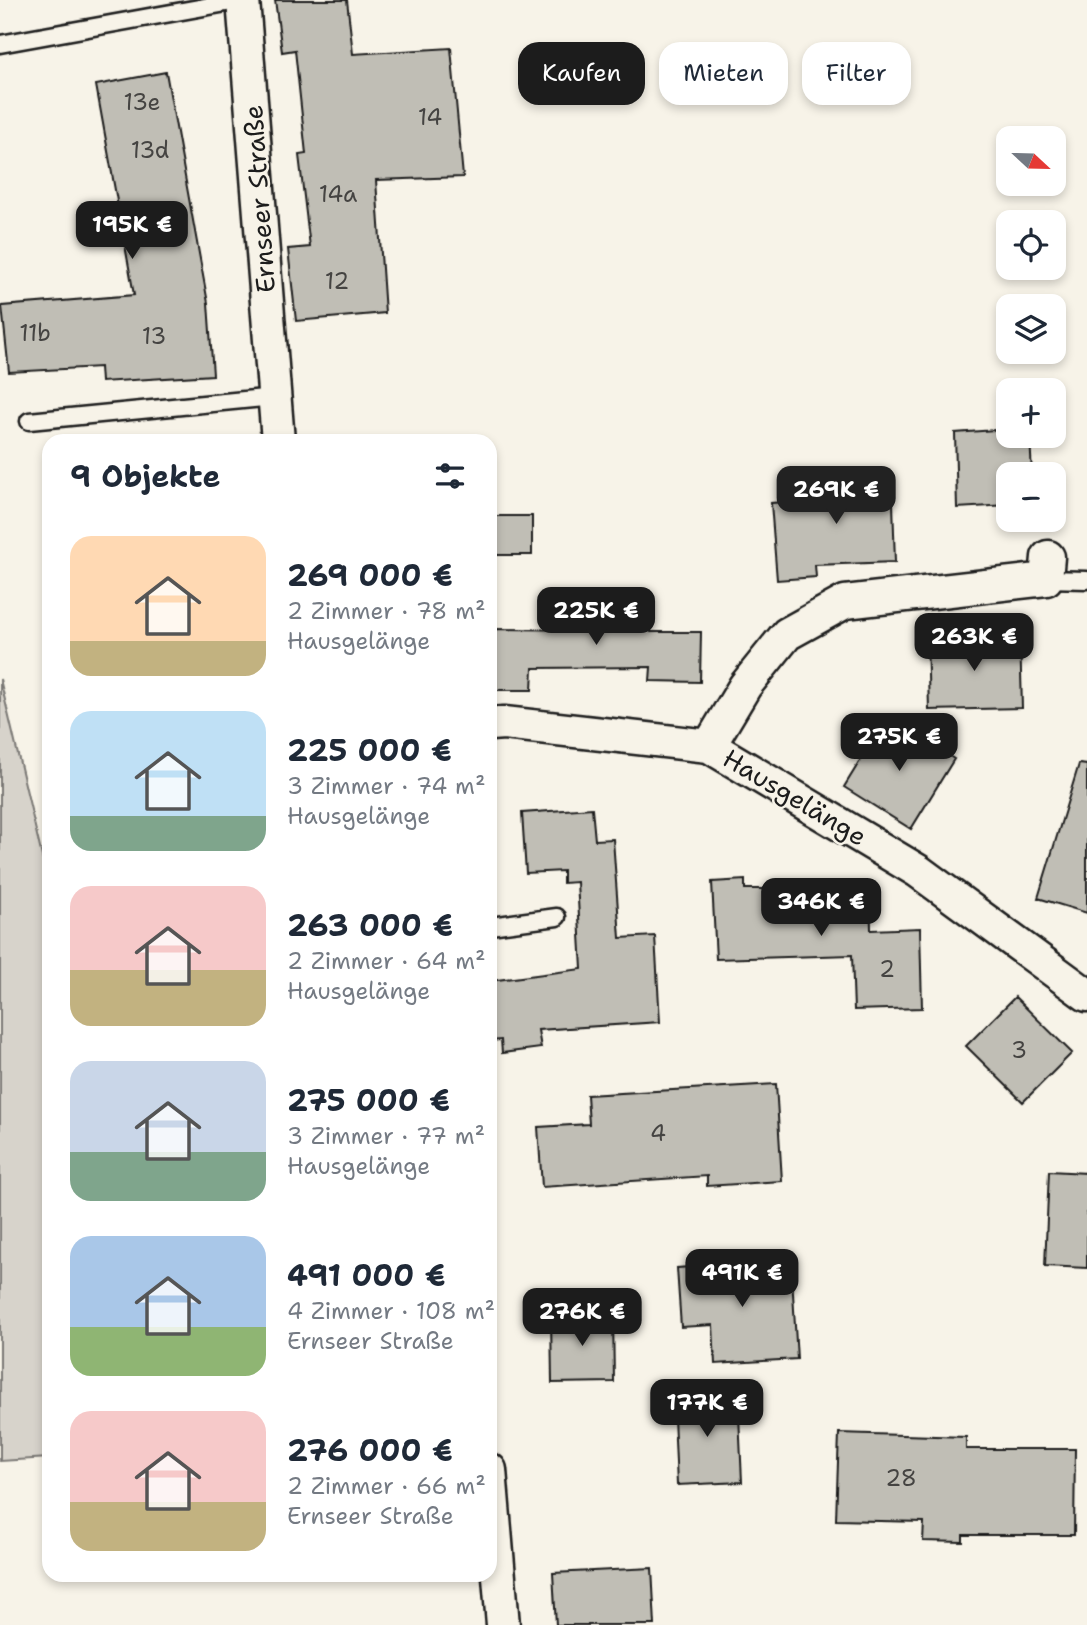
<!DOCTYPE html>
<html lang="de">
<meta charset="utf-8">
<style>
body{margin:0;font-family:"Shantell Sans",sans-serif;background:#f2f2f3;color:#1f2937;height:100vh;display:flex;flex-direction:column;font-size:26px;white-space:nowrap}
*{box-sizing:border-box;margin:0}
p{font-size:23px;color:#747a83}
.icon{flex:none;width:38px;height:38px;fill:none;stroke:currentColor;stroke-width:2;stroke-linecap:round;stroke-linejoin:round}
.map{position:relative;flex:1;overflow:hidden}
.drawer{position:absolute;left:42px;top:434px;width:455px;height:1148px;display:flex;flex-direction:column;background:#fff;border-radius:21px;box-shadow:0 4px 10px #0003}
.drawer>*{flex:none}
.banner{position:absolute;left:518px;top:42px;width:464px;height:63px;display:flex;gap:14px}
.needle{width:46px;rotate:112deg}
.controls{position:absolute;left:996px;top:126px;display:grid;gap:14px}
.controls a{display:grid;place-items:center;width:70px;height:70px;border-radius:14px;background:#fff;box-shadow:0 4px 10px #0003;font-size:35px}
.price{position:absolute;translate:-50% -60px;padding:0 16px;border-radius:14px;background:#1c1c1c;color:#fff;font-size:23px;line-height:46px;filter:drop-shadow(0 2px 4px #0008)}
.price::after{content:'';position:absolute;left:50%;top:42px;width:21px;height:16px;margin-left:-10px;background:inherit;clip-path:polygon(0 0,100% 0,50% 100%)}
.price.selected{background:#222;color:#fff}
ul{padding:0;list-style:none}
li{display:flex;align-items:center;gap:21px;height:175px;padding:0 28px}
li span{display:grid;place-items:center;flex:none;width:196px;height:140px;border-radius:21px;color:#555}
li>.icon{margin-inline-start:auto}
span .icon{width:84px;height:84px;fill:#fffc;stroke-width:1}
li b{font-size:30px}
h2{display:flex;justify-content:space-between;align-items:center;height:84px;padding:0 28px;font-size:30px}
.tag{padding:0 24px;border-radius:21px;background:#fff;box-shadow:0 4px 10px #0003;font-size:24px;line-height:63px}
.tag.selected{background:#1c1c1c;color:#fff}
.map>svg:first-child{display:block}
.green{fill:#d7d3cb;stroke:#7a7874;stroke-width:2}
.building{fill:#c0beb5;stroke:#1c1c1c;stroke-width:2}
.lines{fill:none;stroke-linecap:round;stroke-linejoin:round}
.service-casing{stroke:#1c1c1c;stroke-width:21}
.minor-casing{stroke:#1c1c1c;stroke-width:37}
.service{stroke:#f7f3e8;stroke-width:16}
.minor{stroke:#f7f3e8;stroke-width:32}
.labels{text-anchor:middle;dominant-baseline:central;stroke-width:5;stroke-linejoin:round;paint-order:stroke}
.number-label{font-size:23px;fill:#454442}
.street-label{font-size:26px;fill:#1c1c1c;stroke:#f7f3e8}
</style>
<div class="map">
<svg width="1087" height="1625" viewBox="0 0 1087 1625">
<rect width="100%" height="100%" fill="#f7f3e8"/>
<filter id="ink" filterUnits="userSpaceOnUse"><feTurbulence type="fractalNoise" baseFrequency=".0143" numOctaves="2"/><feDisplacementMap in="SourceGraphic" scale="14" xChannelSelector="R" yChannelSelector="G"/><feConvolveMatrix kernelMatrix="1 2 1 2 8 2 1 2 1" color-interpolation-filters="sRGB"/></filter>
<g filter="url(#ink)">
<path class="green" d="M0 679 49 886V1458L0 1461Z"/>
<path class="building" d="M275 0H347L353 54 451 48 463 177 376 180 385 313 296 321 288 249 310 247 299 155 306 154 295 50 282 52Z
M166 72 208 303 213 375 101 382 100 367 9 372 2 306 134 295 96 85Z
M1008 429V436H1030L1032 474H1008V505L957 508 955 433Z
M892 474 895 562 815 565 816 577 777 580 771 503 821 499V477Z
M490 516H532V555H490Z
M651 598V632H701L700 682 650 681 651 667 533 668 532 690H490V629L587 630V599Z
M1020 636 1022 708 929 710 927 638Z
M887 717 954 759 911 829 844 787Z
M1079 764 1087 765V913L1038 898Z
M592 808 595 840 613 839 620 938 655 936 660 1022 538 1030 541 1048 502 1053 501 1040 490 1041V981L582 969 577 882 563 883V871L526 873 522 813Z
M745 880V889H799V891L870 889 871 930 920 928 922 1008 854 1010 852 955 716 959 712 882Z
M1015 997 1072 1053 1023 1102 966 1046Z
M776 1084 782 1181 707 1186V1176L542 1187 538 1127 589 1124 587 1095Z
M1049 1171 1087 1173V1268L1045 1266Z
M791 1260 797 1359 715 1364 713 1325 681 1327 677 1268Z
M613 1313 614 1382 552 1383 551 1314Z
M738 1393 742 1482 677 1485 673 1395Z
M839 1433 966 1437V1449H1075L1074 1535H963V1542L923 1541 924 1522 836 1520Z
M652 1568 655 1625H556L553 1573Z"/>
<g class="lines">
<defs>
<path id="service" d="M0 44 243 0
M29 421 274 397
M1046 579 1087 580
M490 926 557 917"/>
<path id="minor" d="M243 0 278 441
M490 724 504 723 709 746 918 871 1087 995
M709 746 745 686 787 634 845 602 1046 579 1048 557
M490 1470 503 1625"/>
</defs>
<use href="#service" class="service-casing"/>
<use href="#minor" class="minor-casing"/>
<use href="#service" class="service"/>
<use href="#minor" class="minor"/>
</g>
</g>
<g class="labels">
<g class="number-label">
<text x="142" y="102">13e</text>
<text x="430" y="117">14</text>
<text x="150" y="150">13d</text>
<text x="338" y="194">14a</text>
<text x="337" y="281">12</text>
<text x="35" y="333">11b</text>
<text x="154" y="336">13</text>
<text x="887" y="969">2</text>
<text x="1019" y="1050">3</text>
<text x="658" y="1133">4</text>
<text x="901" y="1478">28</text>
</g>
<g class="street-label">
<text transform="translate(259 199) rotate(-94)">Ernseer Straße</text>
<text transform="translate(795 797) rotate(31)">Hausgelänge</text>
</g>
</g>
</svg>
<div class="controls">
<a><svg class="needle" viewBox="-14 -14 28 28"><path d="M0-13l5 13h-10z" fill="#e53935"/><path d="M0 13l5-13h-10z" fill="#747a83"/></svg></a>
<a><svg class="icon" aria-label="locate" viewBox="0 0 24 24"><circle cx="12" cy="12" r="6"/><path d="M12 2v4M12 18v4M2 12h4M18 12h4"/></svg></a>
<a><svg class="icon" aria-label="layers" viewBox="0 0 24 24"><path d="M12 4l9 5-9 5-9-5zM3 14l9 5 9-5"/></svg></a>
<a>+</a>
<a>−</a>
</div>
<b class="price" style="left:132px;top:261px">195K €</b>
<b class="price selected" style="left:836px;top:526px">269K €</b>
<b class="price" style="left:596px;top:647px">225K €</b>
<b class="price" style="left:974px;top:673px">263K €</b>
<b class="price" style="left:899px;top:773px">275K €</b>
<b class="price" style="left:821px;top:938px">346K €</b>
<b class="price" style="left:742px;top:1309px">491K €</b>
<b class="price" style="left:582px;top:1348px">276K €</b>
<b class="price" style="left:707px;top:1439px">177K €</b>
<div class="banner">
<a class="tag selected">Kaufen</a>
<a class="tag">Mieten</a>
<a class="tag">Filter</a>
</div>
<section class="drawer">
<h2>9 Objekte<svg class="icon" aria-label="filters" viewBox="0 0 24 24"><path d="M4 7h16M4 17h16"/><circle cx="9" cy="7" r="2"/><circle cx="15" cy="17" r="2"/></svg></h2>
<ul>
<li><span style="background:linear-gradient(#ffd9b3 75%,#c2b280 0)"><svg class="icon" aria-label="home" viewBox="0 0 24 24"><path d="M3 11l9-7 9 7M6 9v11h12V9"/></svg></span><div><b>269 000 €</b><p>2 Zimmer · 78 m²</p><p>Hausgelänge</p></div></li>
<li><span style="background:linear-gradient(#bfe0f5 75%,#7fa58c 0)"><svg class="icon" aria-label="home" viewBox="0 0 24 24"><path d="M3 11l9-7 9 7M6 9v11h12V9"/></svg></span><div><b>225 000 €</b><p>3 Zimmer · 74 m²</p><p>Hausgelänge</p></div></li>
<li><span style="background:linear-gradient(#f6c9c9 60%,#c2b280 0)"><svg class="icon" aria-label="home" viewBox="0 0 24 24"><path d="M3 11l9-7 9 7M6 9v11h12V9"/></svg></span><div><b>263 000 €</b><p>2 Zimmer · 64 m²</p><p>Hausgelänge</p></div></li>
<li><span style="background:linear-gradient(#c9d6e8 65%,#7fa58c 0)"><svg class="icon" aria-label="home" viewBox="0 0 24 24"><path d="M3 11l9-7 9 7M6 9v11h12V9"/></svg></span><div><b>275 000 €</b><p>3 Zimmer · 77 m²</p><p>Hausgelänge</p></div></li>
<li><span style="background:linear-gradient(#a9c7e8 65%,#8fb573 0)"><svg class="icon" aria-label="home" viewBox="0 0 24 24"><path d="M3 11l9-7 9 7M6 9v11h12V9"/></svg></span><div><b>491 000 €</b><p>4 Zimmer · 108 m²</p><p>Ernseer Straße</p></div></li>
<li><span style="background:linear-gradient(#f6c9c9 65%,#c2b280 0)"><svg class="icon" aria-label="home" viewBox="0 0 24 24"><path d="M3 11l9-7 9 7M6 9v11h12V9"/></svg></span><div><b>276 000 €</b><p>2 Zimmer · 66 m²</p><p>Ernseer Straße</p></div></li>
</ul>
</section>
</div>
